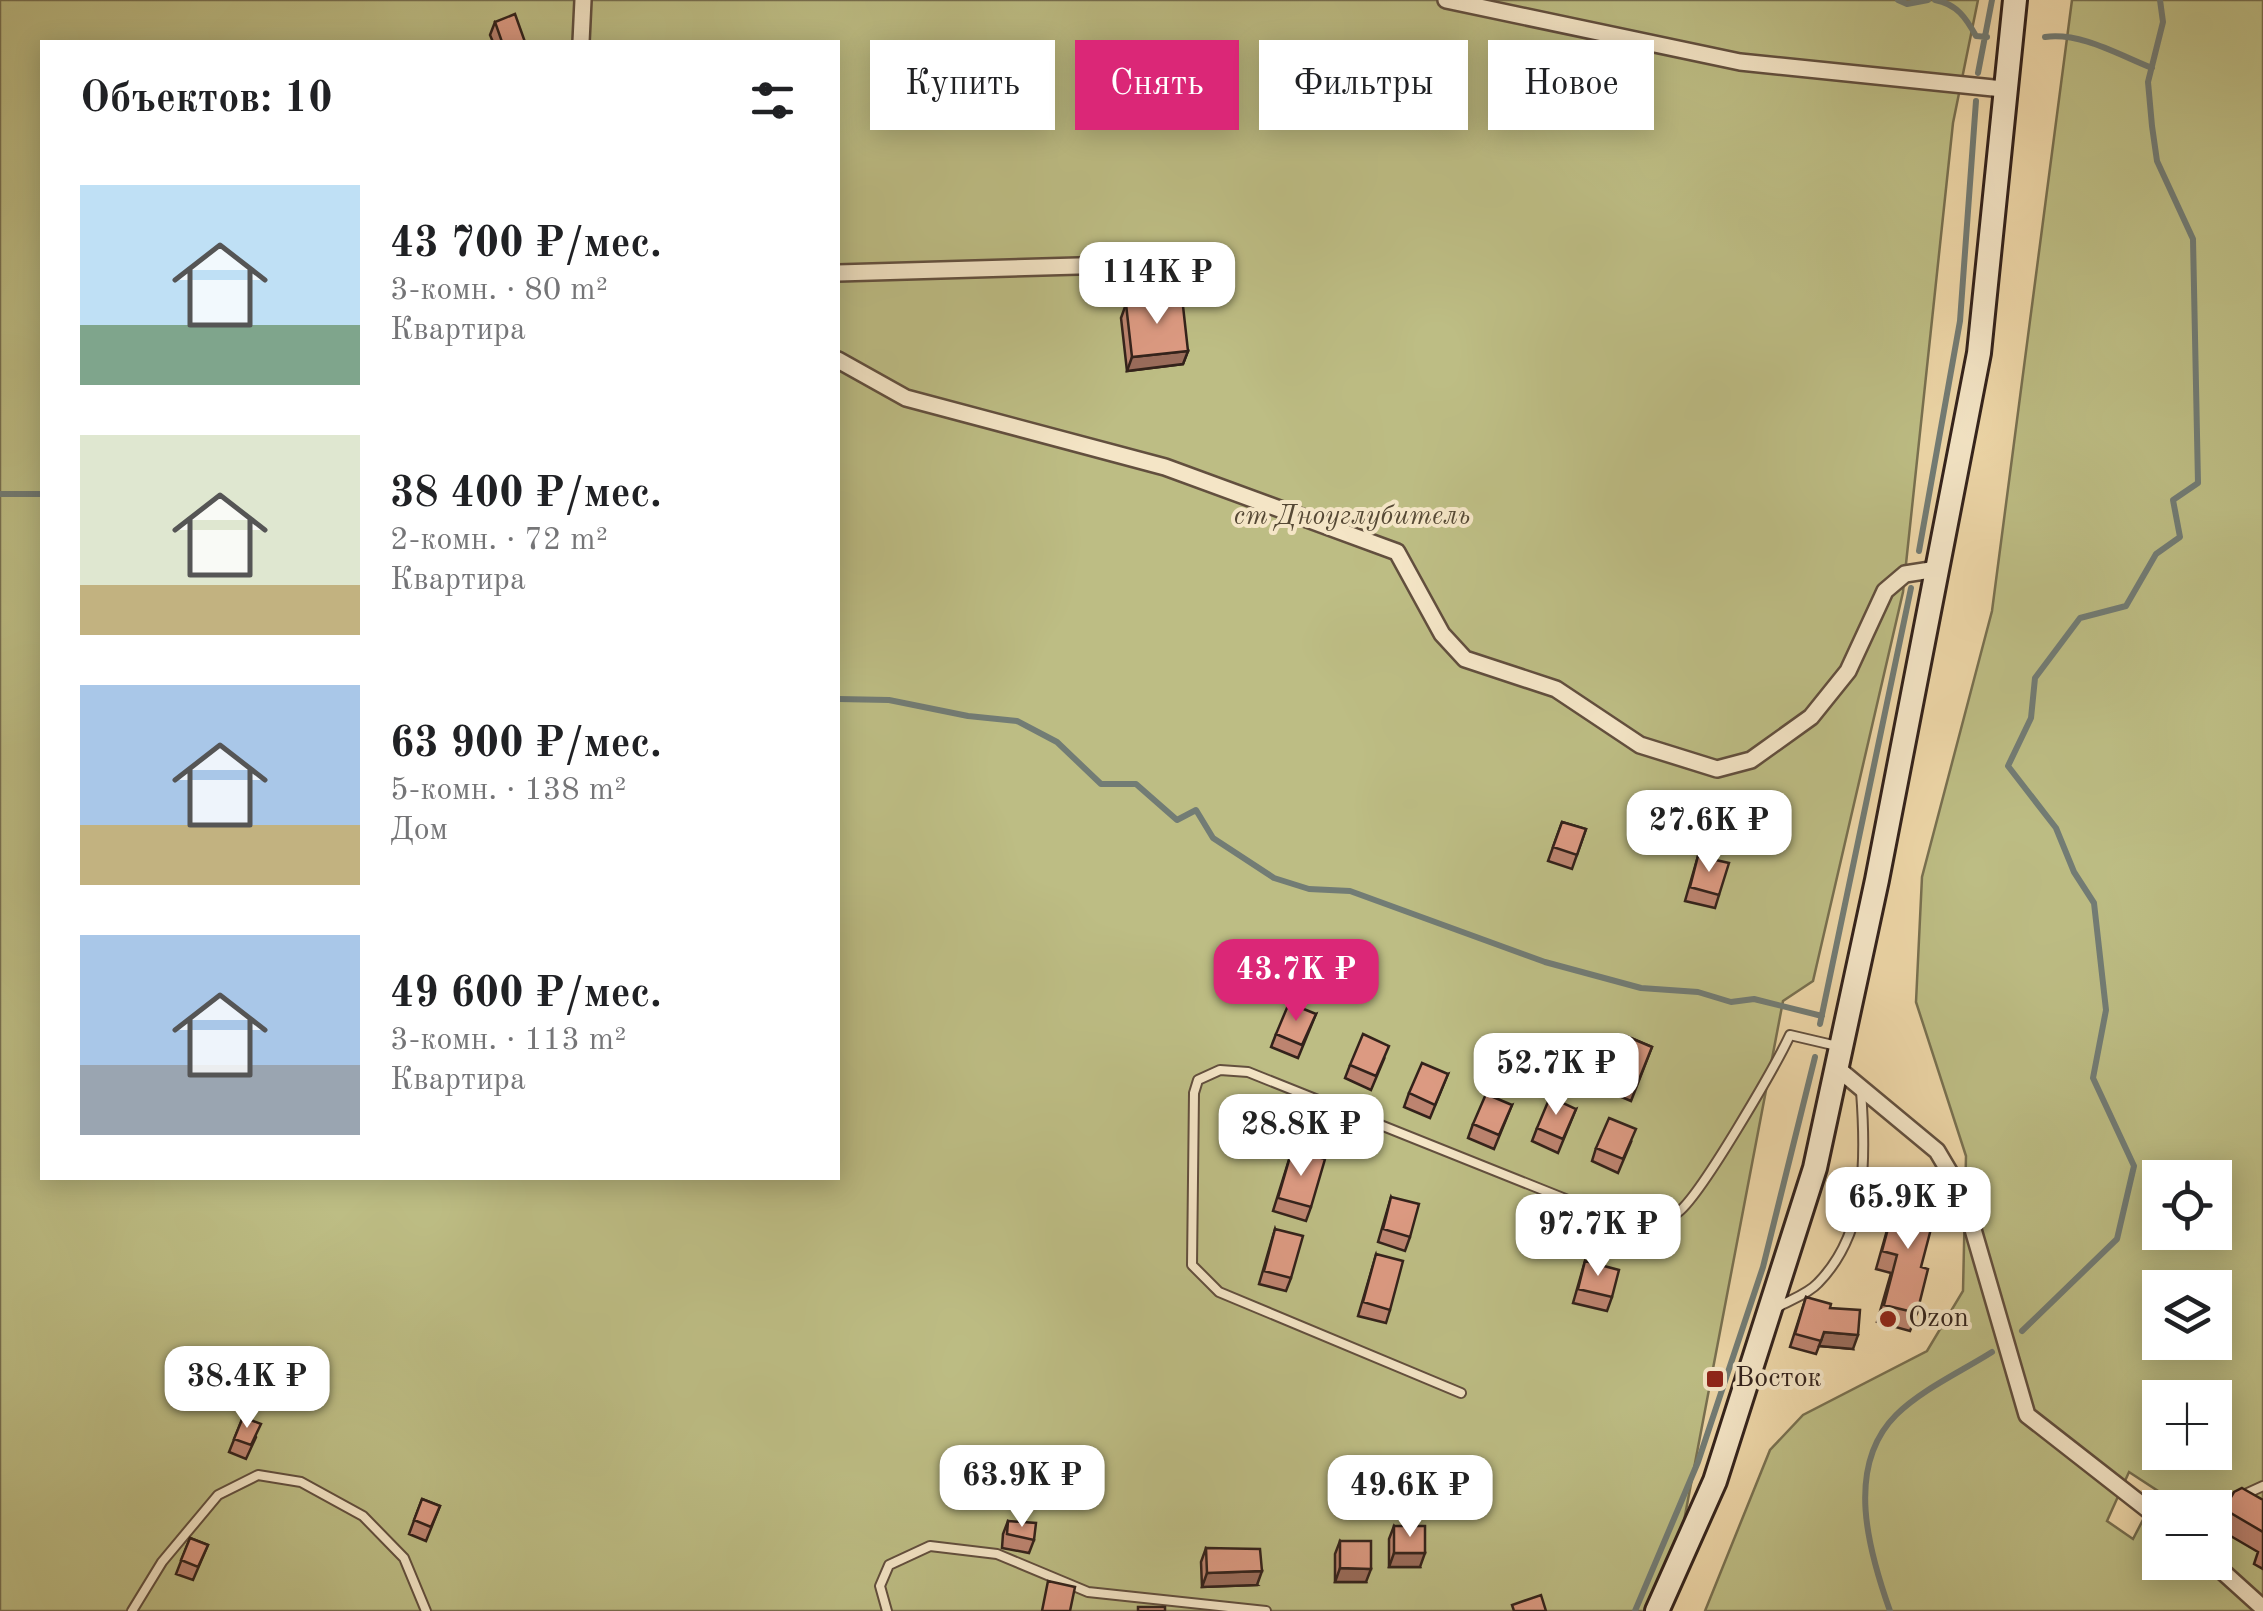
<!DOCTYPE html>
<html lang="ru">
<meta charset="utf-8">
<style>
body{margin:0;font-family:"Old Standard TT",serif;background:#f6f6f6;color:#202124;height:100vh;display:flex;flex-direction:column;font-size:38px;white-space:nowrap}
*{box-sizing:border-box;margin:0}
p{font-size:32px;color:#757577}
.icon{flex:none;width:55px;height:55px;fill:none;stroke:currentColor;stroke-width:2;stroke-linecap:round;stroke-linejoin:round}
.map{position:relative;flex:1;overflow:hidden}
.sheet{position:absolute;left:40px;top:40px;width:800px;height:1140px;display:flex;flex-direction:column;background:#fff;border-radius:0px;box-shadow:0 5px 25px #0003}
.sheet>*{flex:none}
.hud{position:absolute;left:870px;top:40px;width:950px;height:90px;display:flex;gap:20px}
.tools{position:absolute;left:2142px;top:1160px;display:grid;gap:20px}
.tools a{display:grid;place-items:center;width:90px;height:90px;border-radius:0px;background:#fff;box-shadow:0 5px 25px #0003;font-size:50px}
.price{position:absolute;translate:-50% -85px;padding:0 22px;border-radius:20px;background:#fff;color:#222;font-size:32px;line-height:65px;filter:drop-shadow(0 2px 5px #0008)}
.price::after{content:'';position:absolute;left:50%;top:60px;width:30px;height:22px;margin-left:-15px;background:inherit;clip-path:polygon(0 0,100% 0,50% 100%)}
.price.active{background:#db2777;color:#fff}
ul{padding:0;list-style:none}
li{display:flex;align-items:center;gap:30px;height:250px;padding:0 40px}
li span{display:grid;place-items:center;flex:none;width:280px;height:200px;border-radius:0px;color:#555}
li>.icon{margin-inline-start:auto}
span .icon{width:120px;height:120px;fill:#fffc;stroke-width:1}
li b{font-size:42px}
h2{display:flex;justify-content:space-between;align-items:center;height:120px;padding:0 40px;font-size:42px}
.pill{padding:0 35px;border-radius:0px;background:#fff;box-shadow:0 5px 25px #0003;font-size:35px;line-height:90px}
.pill.active{background:#db2777;color:#fff}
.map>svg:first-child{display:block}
.green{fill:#bdbd84;stroke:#787050;stroke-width:2.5;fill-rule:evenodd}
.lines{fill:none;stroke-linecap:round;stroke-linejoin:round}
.stream{stroke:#727c75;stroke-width:6}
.lane-casing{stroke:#624f3e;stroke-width:12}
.street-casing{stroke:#624f3e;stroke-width:20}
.secondary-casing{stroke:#33221b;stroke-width:28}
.lane{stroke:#f4e5c6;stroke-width:8}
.street{stroke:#f4e5c6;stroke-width:15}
.secondary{stroke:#f4e5c6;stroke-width:22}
.wall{fill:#bd8470;stroke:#33221b;stroke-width:2.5}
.shaded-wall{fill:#9a6c5b;stroke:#33221b;stroke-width:2.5}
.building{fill:#dc9a82;stroke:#33221b;stroke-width:2.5}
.poi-dot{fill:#8f2418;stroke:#f4e5c6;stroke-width:4}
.labels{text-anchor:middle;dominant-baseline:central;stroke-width:8;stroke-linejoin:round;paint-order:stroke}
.park-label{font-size:28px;font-style:italic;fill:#564935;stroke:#f4e5c6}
.poi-label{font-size:28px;fill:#33221b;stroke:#f4e5c6;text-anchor:start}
</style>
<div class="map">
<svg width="2263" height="1611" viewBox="0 0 2263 1611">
<rect width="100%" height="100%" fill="#eed7a8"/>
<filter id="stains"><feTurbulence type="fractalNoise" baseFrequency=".002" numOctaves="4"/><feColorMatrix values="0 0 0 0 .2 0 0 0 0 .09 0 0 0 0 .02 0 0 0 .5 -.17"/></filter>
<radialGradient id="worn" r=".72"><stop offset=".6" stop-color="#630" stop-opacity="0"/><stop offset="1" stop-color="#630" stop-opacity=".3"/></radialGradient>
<path class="green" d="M0 0H1978L1953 123 1903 592 1813 981 1783 1001 1683 1526 1647 1611H0ZM42 42H838V1178H42Z
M2072 0H2263V1611H1705L1770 1450 1803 1415 1927 1351 1963 1291 1966 1156 1916 1002 1922 877 1992 611ZM2160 1178H2215V1232H2160ZM2160 1288H2215V1342H2160ZM2160 1398H2215V1452H2160ZM2129 1472 2158 1491 2133 1539 2107 1521ZM2160 1508H2215V1562H2160Z"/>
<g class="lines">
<path class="stream" d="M1898 0 1907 4 1928 0
M1935 0C1957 4 1966 18 1976 36L1987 37
M2045 37C2081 32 2119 55 2152 68
M1978 73 1992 0
M0 494H42
M1919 551 1960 321 1976 101
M838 699 889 700 968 716 1017 721 1057 742 1101 784H1136L1177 820 1196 810 1213 838 1274 878 1309 889 1350 891 1545 962 1641 988 1698 992 1731 1002 1754 999 1822 1016
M1820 1024 1911 588
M2022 1331 2117 1239 2134 1166 2093 1078 2106 1010 2094 903 2074 872 2056 828 2008 766 2031 718 2035 678 2080 618 2126 606 2156 554 2180 537 2173 500 2198 483 2193 239 2157 161 2152 126 2148 82 2163 22 2160 0
M1635 1611 1698 1462 1763 1267 1815 1057
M1890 1611C1869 1552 1844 1467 1896 1415 1921 1390 1962 1371 1992 1352"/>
<defs>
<path id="lane" d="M1778 1307C1790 1300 1808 1294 1818 1283 1868 1232 1866 1157 1861 1091
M1461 1393 1219 1292 1192 1265 1194 1093 1198 1080 1220 1070 1248 1072 1623 1222C1641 1223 1661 1223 1677 1213 1699 1199 1776 1065 1790 1035L1837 1046
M2215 1508 2263 1486
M132 1611 162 1562 218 1495 258 1475 301 1482 363 1516 404 1558 426 1611
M887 1611 880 1586 889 1565 930 1546 997 1554 1088 1592 1266 1611"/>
<path id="street" d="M1446 0 1740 62 2003 89
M581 42 583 0
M838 273 1149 264
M838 360 906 398 1165 467 1397 552 1442 634 1465 659 1556 689 1640 745 1717 769 1751 760 1811 717 1848 671 1885 591 1905 574 1937 569
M1837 1068 1937 1151 1963 1195 2027 1415 2160 1519
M2212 1562 2263 1608"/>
<path id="secondary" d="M1657 1611 1715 1481 1815 1168 1877 880 1979 353 2015 0"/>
</defs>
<use href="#lane" class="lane-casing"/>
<use href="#street" class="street-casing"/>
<use href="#secondary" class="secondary-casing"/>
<use href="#lane" class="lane"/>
<use href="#street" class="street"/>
<use href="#secondary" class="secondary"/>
</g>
<path class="wall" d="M495 22 525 42H493L490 35Z
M1126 304 1188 351 1183 364 1127 371 1121 318Z
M1562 822 1586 829 1572 869 1548 861Z
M1698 856 1719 895 1715 908 1685 901Z
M1316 1014 1298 1058 1271 1047 1276 1034Z
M1626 1036 1652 1047 1631 1101 1605 1090Z
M1384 1059 1371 1090 1345 1078 1350 1065Z
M1448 1074 1430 1118 1404 1107 1409 1093Z
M1512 1105 1494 1149 1468 1138 1473 1124Z
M1576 1109 1558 1153 1532 1141 1537 1128Z
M1631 1142 1618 1173 1592 1161 1596 1148Z
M1292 1150 1311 1207 1306 1221 1273 1211Z
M1897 1195 1921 1267 1917 1313 1910 1331 1877 1322 1891 1273 1876 1269Z
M1391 1197 1410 1237 1405 1251 1378 1242Z
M1275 1229 1291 1278 1286 1291 1259 1284Z
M1376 1255 1390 1310 1386 1323 1358 1316Z
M1585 1261 1612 1297 1607 1311 1573 1303Z
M1806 1297 1830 1308 1853 1349 1819 1346 1816 1354 1790 1347Z
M243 1417 256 1437 246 1459 229 1452Z
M422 1499 440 1506 426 1541 409 1534Z
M2263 1500V1569L2254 1564 2258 1552 2217 1528 2224 1509Z
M1008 1521 1034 1540 1029 1553 1002 1548 1003 1534Z
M1394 1526 1420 1567H1389V1539Z
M190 1538 208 1545 193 1580 176 1574Z
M1340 1541 1366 1582H1335V1554Z
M1206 1548 1257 1585 1202 1587 1201 1562Z"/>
<path class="shaded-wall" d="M1188 351 1183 364 1127 371 1132 357Z
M1824 1332 1858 1335 1853 1349 1819 1346Z
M1394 1553H1425L1420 1567H1389Z
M1340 1568 1371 1569 1366 1582H1335Z
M1262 1571 1257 1585 1202 1587 1207 1573Z"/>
<path class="building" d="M515 14 525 42H502L495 22Z
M1182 297 1188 351 1132 357 1126 304Z
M1562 822 1586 829 1577 855 1553 847Z
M1698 856 1729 863 1719 895 1690 887Z
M1289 1003 1316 1014 1302 1045 1276 1034Z
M1363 1034 1389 1046 1376 1076 1350 1065Z
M1626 1036 1652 1047 1636 1087 1610 1077Z
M1422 1063 1448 1074 1435 1105 1409 1093Z
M1486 1094 1512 1105 1499 1135 1473 1124Z
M1550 1097 1576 1109 1563 1139 1537 1128Z
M1609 1118 1636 1129 1623 1159 1596 1148Z
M1292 1150 1325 1159 1311 1207 1278 1198Z
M1897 1195 1937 1206 1921 1267 1928 1269 1917 1313 1884 1305 1897 1255 1882 1251Z
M1391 1197 1419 1204 1410 1237 1383 1229Z
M1275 1229 1303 1236 1291 1278 1264 1271Z
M1376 1254 1403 1261 1390 1310 1363 1302Z
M1585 1261 1619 1270 1612 1297 1578 1289Z
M1806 1297 1831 1304 1830 1308 1860 1310 1858 1335 1824 1332 1821 1341 1795 1334Z
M243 1417 261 1424 251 1445 234 1439Z
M2242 1488 2263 1500V1532L2224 1509 2234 1492Z
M422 1499 440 1506 431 1527 414 1520Z
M1008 1521 1036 1523 1034 1540 1007 1534Z
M1394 1526H1425V1553H1394Z
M190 1538 208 1545 198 1567 181 1560Z
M1340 1541H1371V1569L1340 1568Z
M1206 1548 1260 1549 1262 1571 1207 1573Z
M1048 1581 1075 1587 1070 1611H1042Z
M1541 1595 1546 1611H1514L1512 1605Z
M1138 1607H1165V1611H1138Z"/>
<g class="poi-dot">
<circle cx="1888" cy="1319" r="10"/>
<rect x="1705" y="1369" width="20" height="20" rx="5"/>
</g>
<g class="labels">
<g class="park-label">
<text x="1352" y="517">ст Дноуглубитель</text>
</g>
<g class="poi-label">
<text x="1908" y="1319">Ozon</text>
<text x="1735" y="1379">Восток</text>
</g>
</g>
<rect width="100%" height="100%" filter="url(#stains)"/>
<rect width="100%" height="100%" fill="url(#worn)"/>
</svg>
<div class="tools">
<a><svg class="icon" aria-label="locate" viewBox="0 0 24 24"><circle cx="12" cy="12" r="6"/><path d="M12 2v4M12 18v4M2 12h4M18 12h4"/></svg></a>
<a><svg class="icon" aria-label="layers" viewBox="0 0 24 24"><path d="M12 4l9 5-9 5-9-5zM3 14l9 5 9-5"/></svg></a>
<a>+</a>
<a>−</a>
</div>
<b class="price" style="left:1157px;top:327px">114K ₽</b>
<b class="price" style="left:1709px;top:875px">27.6K ₽</b>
<b class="price active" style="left:1296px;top:1024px">43.7K ₽</b>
<b class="price" style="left:1556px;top:1118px">52.7K ₽</b>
<b class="price" style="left:1301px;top:1179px">28.8K ₽</b>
<b class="price" style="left:1908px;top:1252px">65.9K ₽</b>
<b class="price" style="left:1598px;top:1279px">97.7K ₽</b>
<b class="price" style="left:247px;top:1431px">38.4K ₽</b>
<b class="price" style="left:1022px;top:1530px">63.9K ₽</b>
<b class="price" style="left:1410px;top:1540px">49.6K ₽</b>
<div class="hud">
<a class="pill">Купить</a>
<a class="pill active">Снять</a>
<a class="pill">Фильтры</a>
<a class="pill">Новое</a>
</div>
<section class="sheet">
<h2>Объектов: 10<svg class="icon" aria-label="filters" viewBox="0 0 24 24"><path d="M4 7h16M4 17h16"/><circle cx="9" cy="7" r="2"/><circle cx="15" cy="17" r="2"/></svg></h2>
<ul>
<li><span style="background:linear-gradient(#bfe0f5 70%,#7fa58c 0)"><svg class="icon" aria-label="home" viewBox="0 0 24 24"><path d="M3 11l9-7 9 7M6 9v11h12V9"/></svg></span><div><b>43 700 ₽/мес.</b><p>3-комн. · 80 m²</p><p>Квартира</p></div></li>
<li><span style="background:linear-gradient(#dfe7d0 75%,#c2b280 0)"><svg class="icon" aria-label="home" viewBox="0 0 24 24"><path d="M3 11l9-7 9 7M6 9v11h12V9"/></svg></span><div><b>38 400 ₽/мес.</b><p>2-комн. · 72 m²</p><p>Квартира</p></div></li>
<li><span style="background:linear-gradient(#a9c7e8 70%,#c2b280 0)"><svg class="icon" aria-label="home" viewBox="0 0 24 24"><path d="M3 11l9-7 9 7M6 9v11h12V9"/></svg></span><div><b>63 900 ₽/мес.</b><p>5-комн. · 138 m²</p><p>Дом</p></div></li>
<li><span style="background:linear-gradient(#a9c7e8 65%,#9aa5b1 0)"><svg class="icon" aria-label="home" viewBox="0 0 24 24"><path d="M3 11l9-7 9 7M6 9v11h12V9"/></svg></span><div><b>49 600 ₽/мес.</b><p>3-комн. · 113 m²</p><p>Квартира</p></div></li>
</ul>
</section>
</div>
